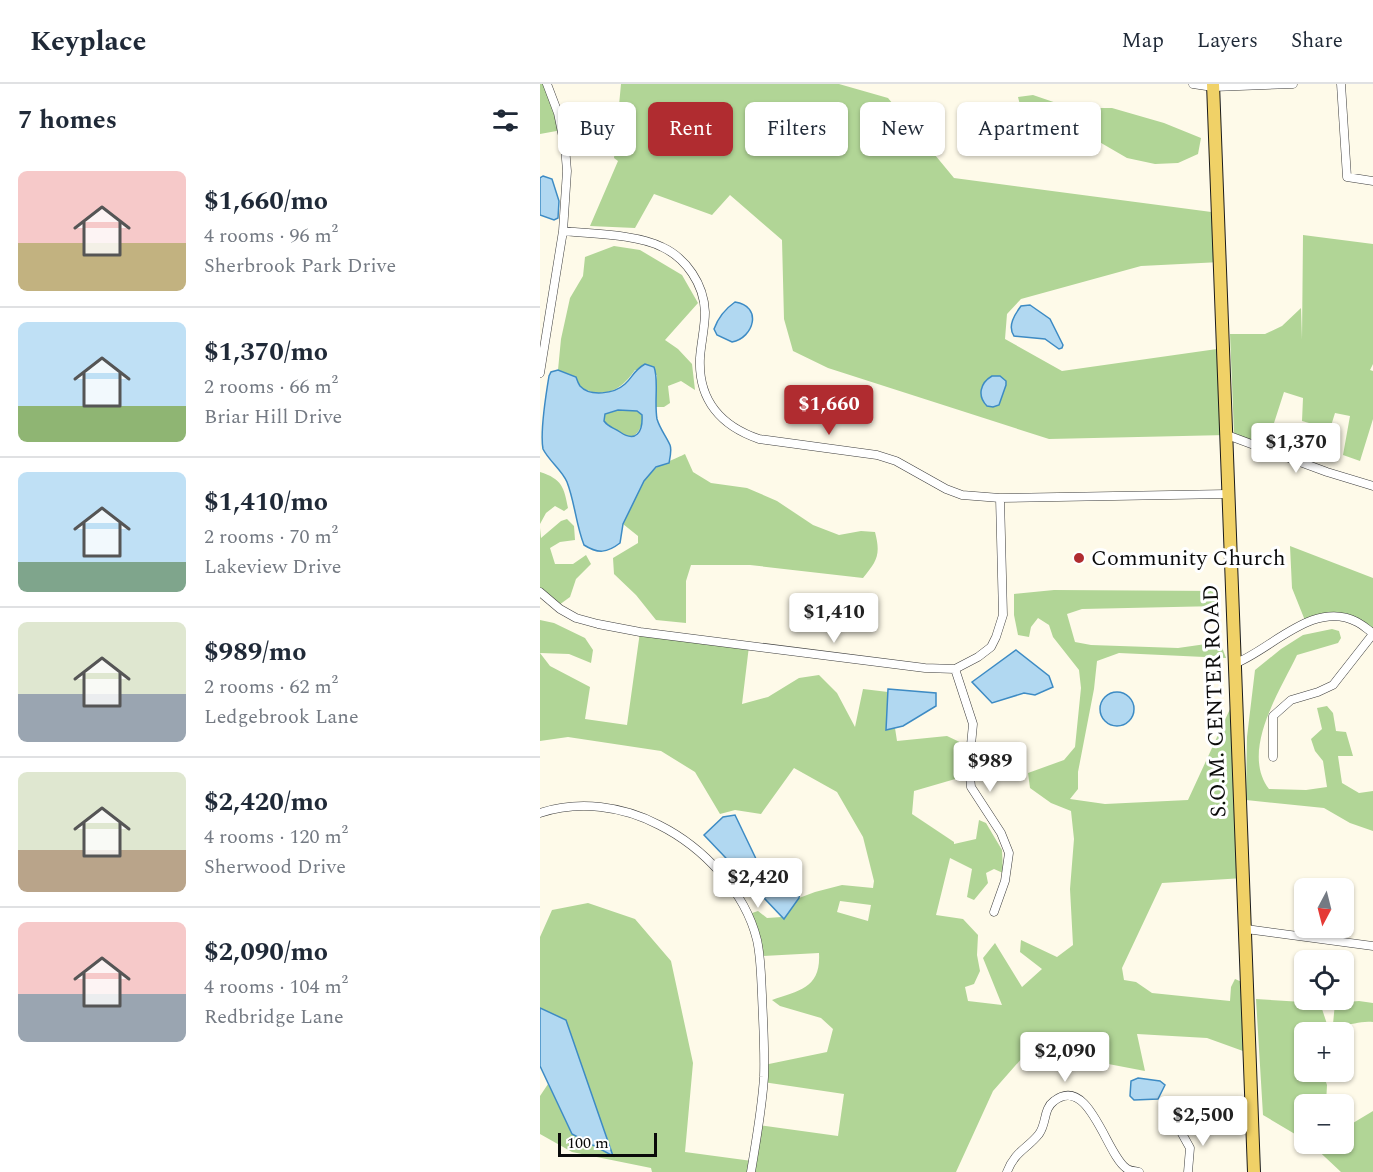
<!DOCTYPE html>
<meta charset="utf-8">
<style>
body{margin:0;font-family:Spectral,serif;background:#f6f6f7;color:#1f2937;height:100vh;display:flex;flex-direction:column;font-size:22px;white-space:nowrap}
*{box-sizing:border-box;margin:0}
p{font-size:20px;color:#747a83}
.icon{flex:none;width:33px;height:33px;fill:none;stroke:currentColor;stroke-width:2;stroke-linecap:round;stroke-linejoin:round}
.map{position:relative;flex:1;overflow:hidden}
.drawer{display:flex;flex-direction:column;background:#fff;width:540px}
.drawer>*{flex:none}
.top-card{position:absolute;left:18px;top:18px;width:570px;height:54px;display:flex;gap:12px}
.needle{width:39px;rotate:187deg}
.tools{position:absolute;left:754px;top:794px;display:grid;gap:12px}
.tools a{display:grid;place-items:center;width:60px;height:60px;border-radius:9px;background:#fff;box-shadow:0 2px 4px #0004;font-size:30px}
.scale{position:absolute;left:18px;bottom:15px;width:99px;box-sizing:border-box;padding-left:6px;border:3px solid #0a0a0a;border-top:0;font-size:16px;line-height:21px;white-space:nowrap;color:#0a0a0a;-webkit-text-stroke:4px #fff;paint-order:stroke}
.price{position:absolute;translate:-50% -51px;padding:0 14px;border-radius:6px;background:#fff;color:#222;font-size:20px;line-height:39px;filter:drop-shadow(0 2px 3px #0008)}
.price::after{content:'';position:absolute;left:50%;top:36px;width:18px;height:14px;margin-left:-9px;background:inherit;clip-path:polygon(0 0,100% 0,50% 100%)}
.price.on{background:#b02c30;color:#fff}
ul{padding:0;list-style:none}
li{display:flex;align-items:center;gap:18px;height:150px;padding:0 18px}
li+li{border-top:2px solid #e0e1e3}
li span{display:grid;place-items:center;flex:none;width:168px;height:120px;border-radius:9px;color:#555}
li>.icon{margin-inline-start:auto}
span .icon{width:72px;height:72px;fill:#fffc;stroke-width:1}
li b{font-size:26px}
h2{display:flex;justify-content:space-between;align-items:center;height:72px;padding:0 18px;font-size:26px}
.chip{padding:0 21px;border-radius:9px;background:#fff;box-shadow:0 2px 4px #0004;font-size:21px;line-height:54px}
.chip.on{background:#b02c30;color:#fff}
header{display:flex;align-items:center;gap:36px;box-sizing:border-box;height:84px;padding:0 30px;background:#fff;border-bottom:2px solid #e0e1e3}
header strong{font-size:28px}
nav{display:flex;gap:33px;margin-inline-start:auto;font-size:21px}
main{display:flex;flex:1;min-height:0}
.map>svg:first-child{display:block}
.forest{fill:#b1d596;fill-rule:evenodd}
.water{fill:#b1d8f1;stroke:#3d8bc4;stroke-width:1.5;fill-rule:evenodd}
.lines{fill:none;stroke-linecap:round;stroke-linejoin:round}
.minor-casing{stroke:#3d3d3d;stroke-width:9}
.primary-casing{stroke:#1b1b1b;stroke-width:14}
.minor{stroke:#fff;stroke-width:8}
.primary{stroke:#f0d167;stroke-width:12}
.poi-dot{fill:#b02c30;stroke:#fff;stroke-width:2}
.labels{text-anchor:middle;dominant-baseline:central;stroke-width:6;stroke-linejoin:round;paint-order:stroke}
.poi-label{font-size:22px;fill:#0a0a0a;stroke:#fff;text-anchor:start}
.street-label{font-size:22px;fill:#0a0a0a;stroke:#fff}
</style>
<header>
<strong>Keyplace</strong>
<nav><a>Map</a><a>Layers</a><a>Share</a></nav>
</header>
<main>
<section class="drawer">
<h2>7 homes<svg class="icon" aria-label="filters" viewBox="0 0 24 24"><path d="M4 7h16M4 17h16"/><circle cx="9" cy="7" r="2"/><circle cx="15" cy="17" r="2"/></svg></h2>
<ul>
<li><span style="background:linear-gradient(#f6c9c9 60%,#c2b280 0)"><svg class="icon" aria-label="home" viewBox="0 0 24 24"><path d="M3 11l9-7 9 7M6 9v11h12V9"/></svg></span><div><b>$1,660/mo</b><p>4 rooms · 96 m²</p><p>Sherbrook Park Drive</p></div></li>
<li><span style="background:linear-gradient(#bfe0f5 70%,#8fb573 0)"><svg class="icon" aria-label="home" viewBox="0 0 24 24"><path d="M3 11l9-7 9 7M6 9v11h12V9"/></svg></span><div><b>$1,370/mo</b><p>2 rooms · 66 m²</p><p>Briar Hill Drive</p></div></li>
<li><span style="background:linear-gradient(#bfe0f5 75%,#7fa58c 0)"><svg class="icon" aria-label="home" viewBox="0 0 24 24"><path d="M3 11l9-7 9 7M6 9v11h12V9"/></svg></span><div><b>$1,410/mo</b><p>2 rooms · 70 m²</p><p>Lakeview Drive</p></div></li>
<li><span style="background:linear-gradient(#dfe7d0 60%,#9aa5b1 0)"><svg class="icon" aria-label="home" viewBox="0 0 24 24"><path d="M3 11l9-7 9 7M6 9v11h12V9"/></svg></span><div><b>$989/mo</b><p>2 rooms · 62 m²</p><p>Ledgebrook Lane</p></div></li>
<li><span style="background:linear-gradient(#dfe7d0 65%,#b9a48a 0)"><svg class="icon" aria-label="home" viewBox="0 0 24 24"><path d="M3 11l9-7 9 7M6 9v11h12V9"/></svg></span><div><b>$2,420/mo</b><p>4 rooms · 120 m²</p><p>Sherwood Drive</p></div></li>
<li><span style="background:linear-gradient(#f6c9c9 60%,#9aa5b1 0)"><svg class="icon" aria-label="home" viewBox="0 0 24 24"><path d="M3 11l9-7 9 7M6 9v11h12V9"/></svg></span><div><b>$2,090/mo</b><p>4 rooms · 104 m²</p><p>Redbridge Lane</p></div></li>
</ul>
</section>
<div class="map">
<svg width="833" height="1088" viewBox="0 0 833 1088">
<rect width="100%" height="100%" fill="#fefae9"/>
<path class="forest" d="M0 0H7L22 46 0 50Z
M81 0H299L348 14 414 94 679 129 681 178 601 182 481 215 467 230 465 255 522 287 684 264 687 351 509 355 288 284 253 267 244 235 242 156 190 111 172 131 114 110 95 144 50 142 78 77 74 74Z
M493 11 531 24H572L624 39 661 54 658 70 638 79 615 80 587 74 556 56 519 55 500 51 484 37 478 13Z
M763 151 833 160V280L830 286 833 287V335L820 377 803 371 810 332 795 329 790 345 762 337 763 314 744 308 734 339 720 343 718 359 694 349 690 250H725L742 242 761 224 762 256Z
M74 162 100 166 142 191 158 219 125 256 138 265 152 280 155 306 141 297 128 302 130 319 124 323H116L115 303 117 291 95 286C82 305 64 317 41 303 31 296 31 290 18 286L21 255 30 214 43 192 45 173Z
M78 326 97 327 102 331C103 341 100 348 91 354 84 353 68 343 64 337L65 330Z
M145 370 153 388 171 399 207 404 237 417 273 441 299 451 321 447 335 448C341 471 337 477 323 494L210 481H151L146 497V539L116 536 96 511 74 490 73 474 98 459V452L83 440C91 421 99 399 115 385 119 381 137 374 145 370Z
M0 388C22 395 24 403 28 424L24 427 15 422 6 429 0 440Z
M27 435 34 442 35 456 20 458 10 464 15 480H33L46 471 51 480 36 495 30 513 19 521 0 504V444L1 454 21 437Z
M750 462 833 494V549L801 534 766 539 752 504Z
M514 506 679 507V522L542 525 527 530 535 558 551 561 638 564 680 558 686 574 579 569 557 577 554 605 538 688V705L530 715 565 720 648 716 696 612 704 794 622 799 582 884 584 896 596 898 612 909 690 917 691 903 695 895 702 898 703 967 667 954 597 950 605 987 490 965 453 1007 416 1088H112L111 1084 32 1068 0 1050V1012L8 1000 32 1050 26 936 0 924V853L12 826 48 819 95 835 131 877 153 979 145 1068 212 1077 218 1041 298 1052 304 1010 223 998 224 981 287 968 293 945 281 934 240 922 232 916C260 906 281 904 279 869L223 872 212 829 218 827 227 834 242 833 259 814 275 808 302 801 333 804 334 797 323 753 297 708 254 684 221 730 195 726 180 730 155 688 121 667 28 653 0 657V536L14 539 45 554 53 566 51 579 29 570 0 569 10 582 50 603 45 635 87 641 100 548 209 562 202 620 228 613 259 594 279 591 297 609 315 643 323 605 348 608 346 646 355 644 357 657 407 652 426 661 432 659 429 691 374 707 372 730 414 758V760L436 755 439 736 446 739 462 766 463 789 454 785 446 789 448 799 434 816 427 813 432 785 410 774 396 831 423 835 438 851 437 871 440 887 434 900 425 903 428 917 462 921 443 874 455 859 482 903 502 885 480 868 481 856 517 873 533 861 530 805 534 755 531 727 511 719 490 704 488 689 524 676 535 663 541 604 539 586 513 553 509 541 498 534 491 543 489 553 478 551 474 531V510ZM300 817 331 821 328 837 297 828Z
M792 545 799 547 801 554 798 559 757 571C740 607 700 667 729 705L766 706 787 703 783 677 775 667 771 655 782 645 777 624 787 622 793 629 796 647 806 648 813 672H798L802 699 819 709 833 707V747L810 739 784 724 706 716 707 653 715 586 741 565 763 551Z
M716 915 763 918 782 925 789 946 787 948H765V987H782L787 1001 786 1020H765V1056L723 1031Z
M819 917 833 919V938C819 936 807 944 793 940L795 919Z
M833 1027V1088H801L770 1059H804V1033L808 1042Z"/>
<path class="water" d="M3 92 12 95 19 117 18 134 14 136 0 131V94Z
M195 218C223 222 214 254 192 258L177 251 174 245C178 234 185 225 195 218Z
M490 221 510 235 523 261 522 264 519 265 505 255 474 252C467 242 475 230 481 222Z
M105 280 114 283C119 295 114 318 117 335 120 345 126 352 130 361 132 366 130 374 129 379L116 383 104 397 83 440 80 459C67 469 58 470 44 461 36 441 35 419 27 398 22 386 9 377 3 365 0 349 6 310 9 292L11 288 18 286 36 293C37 296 38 299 40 302 50 313 74 310 85 300 93 293 93 287 105 280ZM78 326 97 327 102 331C103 348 96 359 80 348 73 343 69 344 64 337L65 330Z
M452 292H460L466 297V301L459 321 453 323 447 322C437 312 440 299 452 292Z
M476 566 509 592 513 603 495 611 484 609 452 619 432 598Z
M348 605 396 609V622L363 642 346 646Z
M560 625a17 17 0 1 1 34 0a17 17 0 1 1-34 0Z
M195 731 218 779 260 795 259 814 244 835 164 751 183 733Z
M0 924 26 936 73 1072 32 1050 0 982Z
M598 994 620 997 625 1001 618 1015 594 1016 590 1012 591 997Z"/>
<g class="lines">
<defs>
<path id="minor" d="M653 0 673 3 753 0
M801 0 807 93 833 97
M23 147C51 150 97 150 122 163 146 174 164 200 165 228 165 243 161 259 160 274 158 316 181 342 219 355L337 371 356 377 406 405 422 411 460 414 687 410
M0 289 23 147 27 87 25 63 18 29 7 0
M687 351 787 388 833 402
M0 508 20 525 36 534 58 540 100 548 385 584 415 585 438 573 451 563 456 553 463 531 460 414
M694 580C731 566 774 515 817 538 823 541 828 546 833 549
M415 585 433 640 429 682 431 703 461 749 469 769 465 797 454 828
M733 673V632L751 616 778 608 793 601 833 550
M0 729C39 716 83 722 119 741 163 763 205 807 217 856 221 874 221 893 222 911 223 938 225 966 224 993 222 1025 216 1057 211 1088
M706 845 833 862
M640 1046 650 1064 648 1088
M467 1088C475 1067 487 1065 499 1050 507 1039 503 1025 514 1017 549 990 566 1070 586 1084 589 1087 595 1087 599 1088"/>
<path id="primary" d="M673 0 714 1088"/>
</defs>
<use href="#minor" class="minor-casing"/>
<use href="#primary" class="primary-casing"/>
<use href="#minor" class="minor"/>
<use href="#primary" class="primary"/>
</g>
<circle class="poi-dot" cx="539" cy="474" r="6"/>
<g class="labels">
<g class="poi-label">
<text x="551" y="474">Community Church</text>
</g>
<g class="street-label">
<text transform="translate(675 617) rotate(-92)">S.O.M. CENTER ROAD</text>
</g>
</g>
</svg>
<div class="tools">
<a><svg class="needle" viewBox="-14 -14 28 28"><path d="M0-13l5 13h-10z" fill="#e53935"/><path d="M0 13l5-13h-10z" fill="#747a83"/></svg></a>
<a><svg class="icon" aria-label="locate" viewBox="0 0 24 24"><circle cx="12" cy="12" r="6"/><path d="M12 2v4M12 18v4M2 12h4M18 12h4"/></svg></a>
<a>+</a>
<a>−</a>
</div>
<div class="scale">100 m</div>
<b class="price on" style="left:289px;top:352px">$1,660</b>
<b class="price" style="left:756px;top:390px">$1,370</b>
<b class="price" style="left:294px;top:560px">$1,410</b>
<b class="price" style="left:450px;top:709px">$989</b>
<b class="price" style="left:218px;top:825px">$2,420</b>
<b class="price" style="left:525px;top:999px">$2,090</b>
<b class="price" style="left:663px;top:1063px">$2,500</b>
<div class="top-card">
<a class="chip">Buy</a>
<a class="chip on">Rent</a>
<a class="chip">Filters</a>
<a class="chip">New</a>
<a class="chip">Apartment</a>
</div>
</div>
</main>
